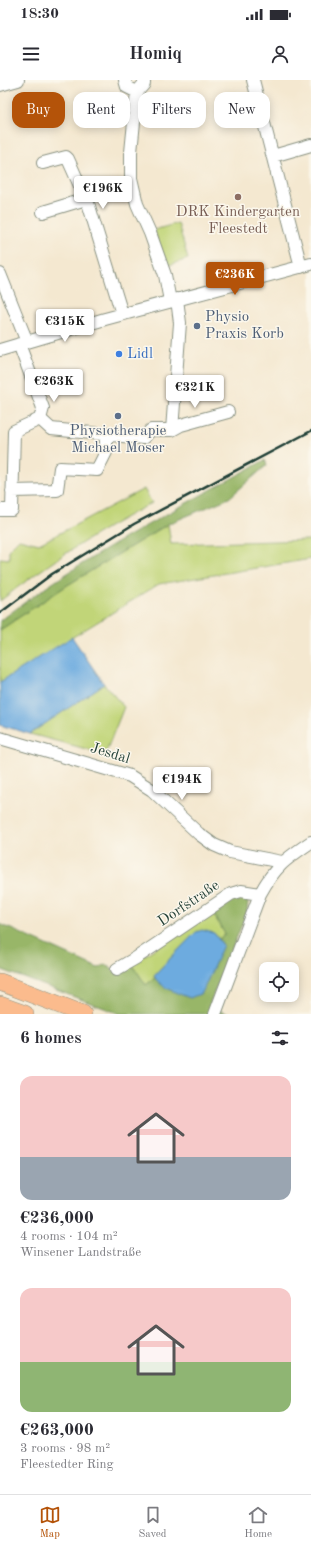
<!DOCTYPE html>
<meta charset="utf-8">
<style>
body{margin:0;font-family:"Old Standard TT",serif;background:#f2f2f3;color:#2b2b33;height:100vh;display:flex;flex-direction:column;font-size:15px;white-space:nowrap}
*{box-sizing:border-box;margin:0}
p{font-size:13px;color:#7c7c81}
.icon{flex:none;width:22px;height:22px;fill:none;stroke:currentColor;stroke-width:2;stroke-linecap:round;stroke-linejoin:round}
.map{position:relative;height:934px;overflow:hidden}
.panel{display:flex;flex-direction:column;background:#fff;flex:1}
.panel>*{flex:none}
.banner{position:absolute;left:12px;top:12px;width:287px;height:36px;display:flex;gap:8px}
.controls{position:absolute;left:259px;top:882px;display:grid;gap:8px}
.controls a{display:grid;place-items:center;width:40px;height:40px;border-radius:8px;background:#fff;box-shadow:0 2px 10px #0003;font-size:20px}
.price{position:absolute;translate:-50% -34px;padding:0 9px;border-radius:4px;background:#fff;color:#222;font-size:13px;line-height:26px;filter:drop-shadow(0 1px 2px #0008)}
.price::after{content:'';position:absolute;left:50%;top:24px;width:12px;height:9px;margin-left:-6px;background:inherit;clip-path:polygon(0 0,100% 0,50% 100%)}
.price.selected{background:#b45309;color:#fff}
ul{padding:0;list-style:none}
li{display:grid;align-content:center;gap:8px;height:212px;padding:0 20px}
li span{display:grid;place-items:center;height:124px;border-radius:12px;color:#555}
li>.icon{margin-inline-start:auto}
span .icon{width:72px;height:72px;fill:#fffc;stroke-width:1}
li b{font-size:17px}
h2{display:flex;justify-content:space-between;align-items:center;height:48px;padding:0 20px;font-size:17px}
.tag{padding:0 14px;border-radius:12px;background:#fff;box-shadow:0 2px 10px #0003;font-size:14px;line-height:36px}
.tag.selected{background:#b45309;color:#fff}
.status{display:flex;justify-content:space-between;align-items:center;height:28px;padding:0 20px;background:#fff;direction:ltr}
.status svg{height:11px;fill:currentColor}
header{display:flex;justify-content:space-between;align-items:center;height:52px;padding:0 20px;background:#fff;font-size:18px;font-weight:700}
.tab-bar{display:flex;justify-content:space-around;align-items:center;height:56px;border-top:1px solid #e1e1e2;background:#fff;font-size:11px;color:#7c7c81}
.tab-bar a{display:grid;justify-items:center;gap:2px}
.tab-bar .selected{color:#b45309}
.map>svg:first-child{display:block}
.green{fill:#c1d578;stroke:#708956}
.forest{fill:#98b668;stroke:#5c7a4e}
.water{fill:#6dabdf;stroke:#46748a}
.lines{fill:none;stroke-linecap:round;stroke-linejoin:round}
.minor-casing{stroke:#8a9282;stroke-width:14}
.highway-casing{stroke:#8a9282;stroke-width:18}
.minor{stroke:#fff;stroke-width:12}
.highway{stroke:#fbbb8d;stroke-width:17}
.rail{stroke:#1f3d34;stroke-width:2.5}
.education-dot{fill:#8d6e63;stroke:#fbf7ec;stroke-width:1.5}
.service-dot{fill:#5c6f8a;stroke:#fbf7ec;stroke-width:1.5}
.shop-dot{fill:#3f7fe0;stroke:#fbf7ec;stroke-width:1.5}
.labels{text-anchor:middle;dominant-baseline:central;stroke-width:3;stroke-linejoin:round;paint-order:stroke}
.education-label{font-size:15px;fill:#785e54;stroke:#fbf7ec}
.service-label{font-size:15px;fill:#4e5e75;stroke:#fbf7ec;text-anchor:start}
.shop-label{font-size:15px;fill:#366cbe;stroke:#fbf7ec;text-anchor:start}
.street-label{font-size:15px;fill:#1f3d34;stroke:#fbf7ec}
</style>
<div class="status"><b>18:30</b><svg viewBox="0 0 49 12"><path d="M0 12V9h3v3zM5 12V6h3v6zM10 12V3h3v9zM15 12V0h3v12zM26 1h20v11H26zM47 4h2v5h-2z"/></svg></div>
<header><svg class="icon" aria-label="menu" viewBox="0 0 24 24"><path d="M4 6h16M4 12h16M4 18h16"/></svg>Homiq<svg class="icon" aria-label="person" viewBox="0 0 24 24"><circle cx="12" cy="8" r="4"/><path d="M4 21q1-7 8-7t8 7"/></svg></header>
<div class="map">
<svg width="311" height="934" viewBox="0 0 311 934">
<rect width="100%" height="100%" fill="#fbf7ec"/>
<filter id="ink" filterUnits="userSpaceOnUse"><feTurbulence type="fractalNoise" baseFrequency=".025" numOctaves="2"/><feDisplacementMap in="SourceGraphic" scale="8" xChannelSelector="R" yChannelSelector="G"/><feConvolveMatrix kernelMatrix="1 2 1 2 8 2 1 2 1" color-interpolation-filters="sRGB"/></filter>
<filter id="wash" filterUnits="userSpaceOnUse"><feTurbulence type="fractalNoise" baseFrequency=".012" numOctaves="4" result="noise"/><feDisplacementMap in="SourceGraphic" scale="16" xChannelSelector="R" yChannelSelector="G"/><feGaussianBlur stdDeviation="0.9" result="paint"/><feColorMatrix in="noise" values="0 0 0 0 0 0 0 0 0 0 0 0 0 0 0 0 0 1.4 0 .05"/><feComposite in="paint" operator="in"/></filter>
<g filter="url(#wash)">
<rect width="100%" height="100%" fill="#f4e8d0"/>
<path class="green" d="M178 143 188 179 167 186 154 150Z
M144 409 152 423C98 451 48 483 0 521V478L9 479V469L19 459 39 464Z
M168 444 171 464 311 460V479L159 504 0 602V550L66 506Z
M104 604 124 627 105 674 30 654Z
M211 830 225 854 219 859 214 853 196 852 154 895 155 898 146 905 132 884Z"/>
<path class="forest" d="M265 380 267 385 229 418 168 444 66 506 0 550V541C82 477 175 430 265 380Z
M243 816 248 822 247 832 210 923 221 931 228 934H120L0 889V844L98 888 105 884 117 893 132 884 146 905 155 898 161 904 223 865 219 859 225 854 211 830 231 817Z"/>
<path class="water" d="M72 557 104 604 30 654 0 645V602Z
M202 850 214 853 223 865 203 911 200 914 190 918C180 914 157 907 154 895L196 852Z"/>
</g>
<g filter="url(#ink)">
<g class="lines">
<defs>
<path id="minor" d="M125 0 127 7 137 12
M144 0V4L137 12 131 72V98L137 124 150 153 165 195 170 221
M253 0 301 187
M0 5 18 0
M273 76 311 65
M43 83 66 77 68 79 89 126 122 234
M43 132 86 119
M0 194 27 262
M19 264 43 328 40 339
M0 270 105 239 311 184
M40 339 51 349 143 358 151 350H172L181 345 228 332
M172 350 180 243 177 219
M12 411 57 410 60 388 97 390 106 372V353
M0 430H12L14 351 40 339
M0 658 130 696 152 710 199 754 214 765 230 772 282 782
M117 889 136 878 231 814 241 811 260 814
M215 934 260 814C275 786 286 779 311 762"/>
<path id="highway" d="M0 902 83 934
M0 925 25 934"/>
</defs>
<use href="#minor" class="minor-casing"/>
<use href="#highway" class="highway-casing"/>
<use href="#minor" class="minor"/>
<use href="#highway" class="highway"/>
<path class="rail" d="M0 533 52 494 134 444 311 351"/>
</g>
</g>
<circle class="education-dot" cx="238" cy="117" r="4"/>
<g class="service-dot">
<circle cx="197" cy="246" r="4"/>
<circle cx="118" cy="336" r="4"/>
</g>
<circle class="shop-dot" cx="119" cy="274" r="4"/>
<g class="labels">
<g class="education-label">
<text x="238" y="132">DRK Kindergarten<tspan x="238" dy="17">Fleestedt</tspan></text>
</g>
<g class="service-label">
<text x="205" y="237">Physio<tspan x="205" dy="17">Praxis Korb</tspan></text>
<text x="118" y="351" text-anchor="middle">Physiotherapie<tspan x="118" dy="17">Michael Moser</tspan></text>
</g>
<g class="shop-label">
<text x="127" y="274">Lidl</text>
</g>
<g class="street-label">
<text transform="translate(110 674) rotate(17)">Jesdal</text>
<text transform="translate(189 824) rotate(-34)">Dorfstraße</text>
</g>
</g>
</svg>
<div class="controls">
<a><svg class="icon" aria-label="locate" viewBox="0 0 24 24"><circle cx="12" cy="12" r="6"/><path d="M12 2v4M12 18v4M2 12h4M18 12h4"/></svg></a>
</div>
<b class="price" style="left:103px;top:130px">€196K</b>
<b class="price selected" style="left:235px;top:216px">€236K</b>
<b class="price" style="left:65px;top:263px">€315K</b>
<b class="price" style="left:54px;top:323px">€263K</b>
<b class="price" style="left:195px;top:329px">€321K</b>
<b class="price" style="left:182px;top:721px">€194K</b>
<div class="banner">
<a class="tag selected">Buy</a>
<a class="tag">Rent</a>
<a class="tag">Filters</a>
<a class="tag">New</a>
</div>
</div>
<section class="panel">
<h2>6 homes<svg class="icon" aria-label="filters" viewBox="0 0 24 24"><path d="M4 7h16M4 17h16"/><circle cx="9" cy="7" r="2"/><circle cx="15" cy="17" r="2"/></svg></h2>
<ul>
<li><span style="background:linear-gradient(#f6c9c9 65%,#9aa5b1 0)"><svg class="icon" aria-label="home" viewBox="0 0 24 24"><path d="M3 11l9-7 9 7M6 9v11h12V9"/></svg></span><div><b>€236,000</b><p>4 rooms · 104 m²</p><p>Winsener Landstraße</p></div></li>
<li><span style="background:linear-gradient(#f6c9c9 60%,#8fb573 0)"><svg class="icon" aria-label="home" viewBox="0 0 24 24"><path d="M3 11l9-7 9 7M6 9v11h12V9"/></svg></span><div><b>€263,000</b><p>3 rooms · 98 m²</p><p>Fleestedter Ring</p></div></li>
</ul>
</section>
<nav class="tab-bar">
<a class="selected"><svg class="icon" aria-label="map" viewBox="0 0 24 24"><path d="M3 6l6-2 6 2 6-2v14l-6 2-6-2-6 2zM9 4v14M15 6v14"/></svg>Map</a>
<a><svg class="icon" aria-label="saved" viewBox="0 0 24 24"><path d="M7 4h10v16l-5-4-5 4z"/></svg>Saved</a>
<a><svg class="icon" aria-label="home" viewBox="0 0 24 24"><path d="M3 11l9-7 9 7M6 9v11h12V9"/></svg>Home</a>
</nav>
